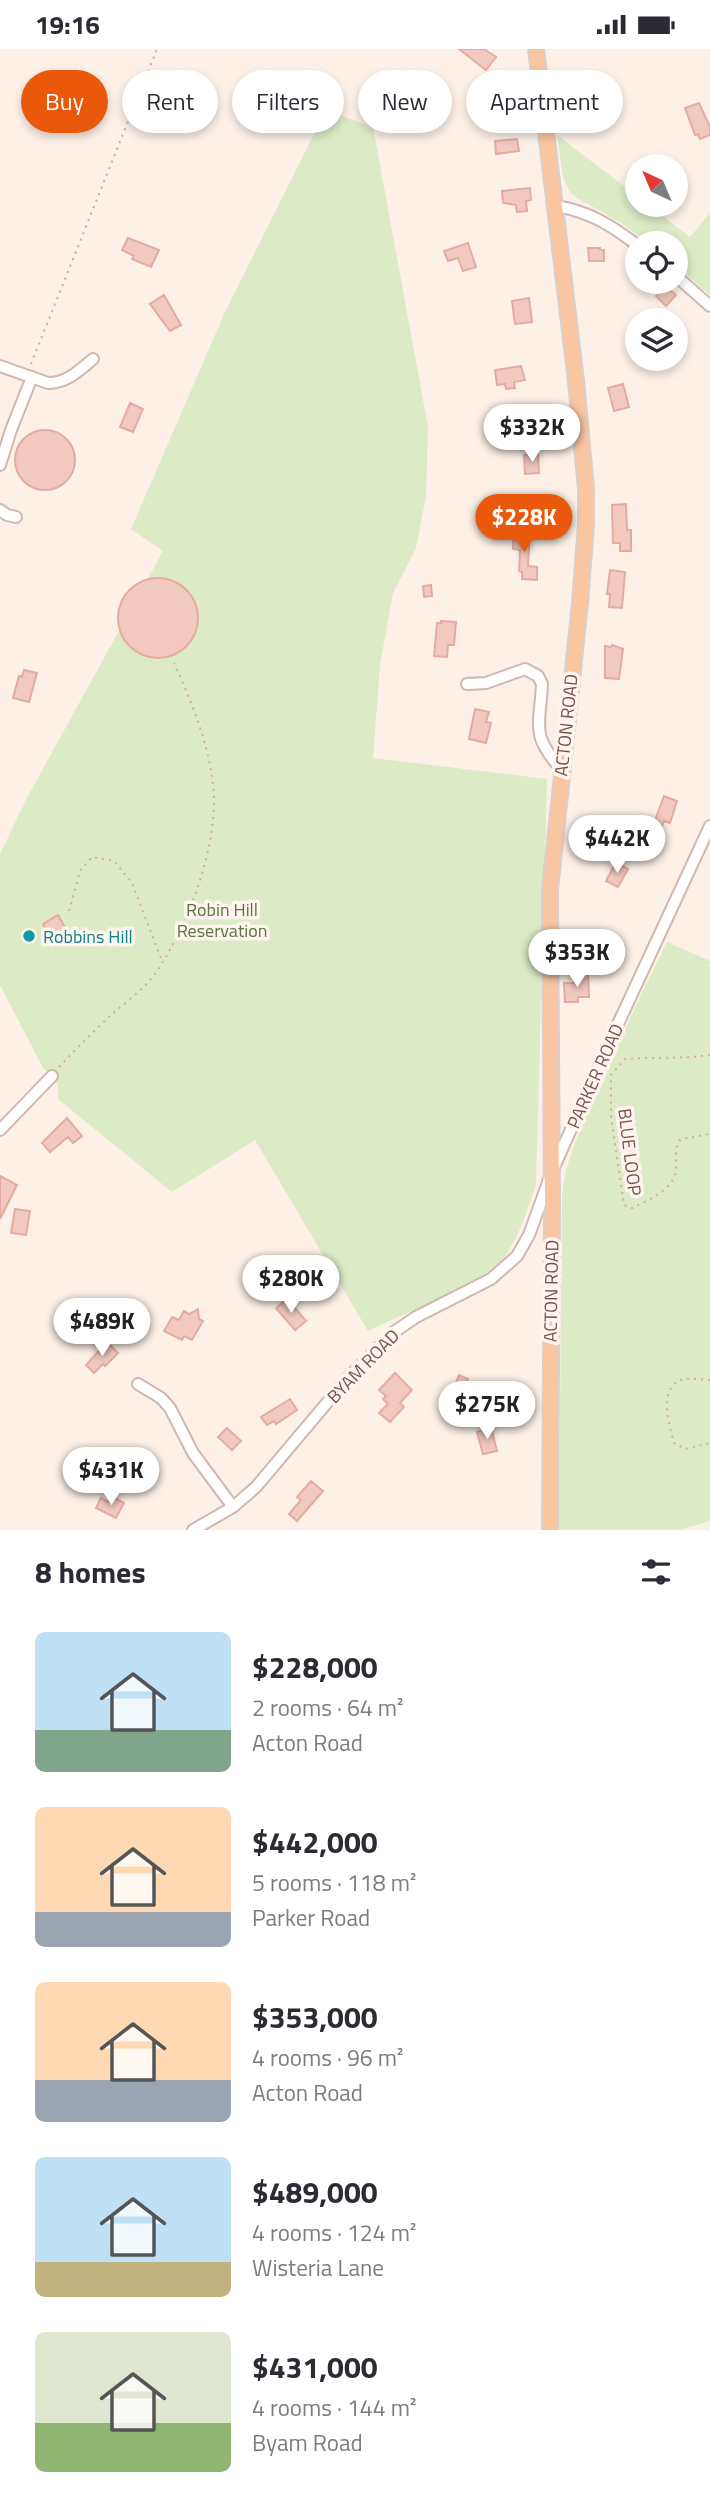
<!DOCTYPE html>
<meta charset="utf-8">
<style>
body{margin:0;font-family:"Titillium Web",sans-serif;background:#f2f2f3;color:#2b2b33;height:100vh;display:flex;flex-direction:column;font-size:26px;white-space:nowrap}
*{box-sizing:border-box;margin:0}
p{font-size:23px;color:#7c7c81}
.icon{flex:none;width:38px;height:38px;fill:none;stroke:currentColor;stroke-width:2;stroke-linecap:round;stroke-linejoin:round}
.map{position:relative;height:1481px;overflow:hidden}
.side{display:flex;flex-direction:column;background:#fff;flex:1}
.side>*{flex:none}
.banner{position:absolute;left:21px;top:21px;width:668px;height:63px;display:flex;gap:14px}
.needle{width:46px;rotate:316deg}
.fabs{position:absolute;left:625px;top:105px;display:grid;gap:14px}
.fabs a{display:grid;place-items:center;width:63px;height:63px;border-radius:50%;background:#fff;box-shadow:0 4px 10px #0003;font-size:35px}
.price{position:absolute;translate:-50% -60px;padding:0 16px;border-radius:24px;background:#fff;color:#222;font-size:23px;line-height:46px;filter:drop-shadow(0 2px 4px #0008)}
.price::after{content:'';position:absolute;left:50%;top:42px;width:21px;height:16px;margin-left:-10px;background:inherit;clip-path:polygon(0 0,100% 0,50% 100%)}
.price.selected{background:#ea580c;color:#fff}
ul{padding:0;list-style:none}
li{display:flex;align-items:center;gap:21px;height:175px;padding:0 35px}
li span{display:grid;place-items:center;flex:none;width:196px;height:140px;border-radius:10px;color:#555}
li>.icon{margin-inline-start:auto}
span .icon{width:84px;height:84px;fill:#fffc;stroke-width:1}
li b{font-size:30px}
h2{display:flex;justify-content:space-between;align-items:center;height:84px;padding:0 35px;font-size:30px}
.pill{padding:0 24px;border-radius:32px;background:#fff;box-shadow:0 4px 10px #0003;font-size:24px;line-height:63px}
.pill.selected{background:#ea580c;color:#fff}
.status{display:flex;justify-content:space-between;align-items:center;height:49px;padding:0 35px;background:#fff;direction:ltr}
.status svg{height:19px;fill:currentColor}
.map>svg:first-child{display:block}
.green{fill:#dceac6}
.building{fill:#f1c9bf;stroke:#e4aca0;stroke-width:2}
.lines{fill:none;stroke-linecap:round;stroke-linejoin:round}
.minor-casing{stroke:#d0b8b0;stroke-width:14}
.major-casing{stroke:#d9cfcd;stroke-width:18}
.path{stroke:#d6aca2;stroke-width:2;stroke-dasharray:2 5;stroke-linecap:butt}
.minor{stroke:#fff;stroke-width:10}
.major{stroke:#f9c6a1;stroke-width:14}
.culture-dot{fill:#0f9aa8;stroke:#fff5ee;stroke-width:2.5}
.labels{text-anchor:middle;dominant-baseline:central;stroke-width:7;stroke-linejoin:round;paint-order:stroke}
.street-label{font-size:18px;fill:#76524c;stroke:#fff5ee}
.park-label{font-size:18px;fill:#5b7541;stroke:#fff5ee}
.culture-label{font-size:18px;fill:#0d838f;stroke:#fff5ee;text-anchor:start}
</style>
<div class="status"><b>19:16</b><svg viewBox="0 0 49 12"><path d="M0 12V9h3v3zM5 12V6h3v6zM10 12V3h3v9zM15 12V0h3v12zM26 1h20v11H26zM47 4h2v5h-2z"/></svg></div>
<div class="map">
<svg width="710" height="1481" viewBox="0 0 710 1481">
<rect width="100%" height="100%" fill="#fcf0e7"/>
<path class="green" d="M326 61 373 78 428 378 426 447 416 499 393 544 380 616 373 709 547 730 536 1136C527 1162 520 1187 503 1210 486 1232 397 1268 368 1282L255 1091 172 1143 58 1050C59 1035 56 1027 43 1019L0 936V805L28 747 163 502 131 480 225 263Z
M557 86 637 147V156H648L690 188 710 164V246L676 217V194H648L623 175 577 149 570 143 563 129Z
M667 893 710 912V1472L679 1481H559L562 1148C564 1114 580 1082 594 1051 616 997 641 945 667 893Z"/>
<path class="building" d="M459 0H484L496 8 486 21Z
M699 54 710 78V86L700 90 698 85 695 86 685 59Z
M517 90 519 102 496 105 495 92Z
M530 139 531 151 526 152 527 162 517 163 516 156 503 154 502 142Z
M128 189 159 201 151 218 132 210 134 207 122 201Z
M468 194 476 218 463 222 458 209 448 212 444 202Z
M588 199H600V201H604V212H589Z
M665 237 676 246 666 257 656 247Z
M164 246 181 276 170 282 150 255Z
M529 249 532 273 515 275 512 252Z
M521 317 525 331 514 333 515 339 506 340 505 335 497 336 495 321Z
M623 335 629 358 614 362 608 339Z
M130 354 143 360 133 383 120 378Z
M15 411a30 30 0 1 1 60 0a30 30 0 1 1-60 0Z
M538 405 539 424 525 425 524 406Z
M626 455 627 481H631V502H620V494H613L612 456Z
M514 481 530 482 528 517 537 518V531L522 530V523L519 522 520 501 513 500Z
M610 521 625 523 622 559 609 558 610 545H607Z
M118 569a40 40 0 1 1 80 0a40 40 0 1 1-80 0Z
M431 536 432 547 424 548 423 537Z
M441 572 456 573 454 596H448L447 608 434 607 437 574H441Z
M612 596 623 600 619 630 605 629V597L611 598Z
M24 621 37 624 29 653 13 649 19 627 22 628Z
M475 660 489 663 486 673 491 674 486 694 469 690Z
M664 747 677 752 670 774 664 772 661 780 653 777Z
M616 813 628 820 618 838 606 832Z
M58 866 67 882 52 891 43 875Z
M588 925 589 948H578V953H565L564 934H574V926Z
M67 1069 82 1087 73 1094 68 1088 50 1103 42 1094Z
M0 1127 17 1136 0 1170Z
M15 1160 30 1162 26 1186 11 1184Z
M287 1250 306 1272 295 1281 276 1259Z
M198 1260 199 1270 203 1272 192 1291 184 1287 182 1291 164 1282 172 1268 179 1271 184 1262 189 1265Z
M107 1293 118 1304 105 1317 103 1315 94 1324 86 1316Z
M395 1324 412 1341 400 1354 404 1358 390 1373 379 1364 388 1355 383 1350 386 1347 379 1341Z
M459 1326 468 1330 466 1337 472 1339 464 1358 449 1353Z
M290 1350 297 1361 276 1375 274 1372 267 1376 261 1368Z
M227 1379 241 1392 232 1401 218 1388Z
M491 1379 497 1402 483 1405 477 1383Z
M311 1432 323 1442 297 1472 289 1465 301 1451 297 1448Z
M111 1447 124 1454 116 1469 96 1459 101 1449 108 1453Z"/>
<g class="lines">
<defs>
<path id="minor" d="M556 157C588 162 611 176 637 196
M676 227 710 257
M0 317 48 334C67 334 80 321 93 310
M0 416 11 381 32 328
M0 461 7 466 16 468
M467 635 486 634 525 620 538 627 542 635C540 677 530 685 561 720
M0 1081 52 1027
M138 1335 161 1349 170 1359 193 1404 233 1458
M193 1481 233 1458 256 1438 347 1330 394 1283 416 1268 491 1230 517 1207 529 1186 551 1125 618 975 710 777"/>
<path id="major" d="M536 0 576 332 586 440V475L580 554 550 841 552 1153 550 1481"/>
</defs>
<use href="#minor" class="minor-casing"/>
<use href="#major" class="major-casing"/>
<path class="path" d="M31 315 157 0
M69 862 80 822 92 808 114 812 132 834 162 912
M710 1006C682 1010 653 1008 625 1010L611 1026V1068L624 1156 632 1159C646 1152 667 1144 674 1128 680 1115 671 1101 681 1090L706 1086 710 1083
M59 1018C76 1000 94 982 112 965 126 953 143 941 155 925 188 877 220 794 213 735 208 692 191 652 174 614
M710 1331C702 1331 689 1328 681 1331 658 1340 669 1376 674 1394L685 1400 710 1394"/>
<use href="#minor" class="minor"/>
<use href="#major" class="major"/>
</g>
<circle class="culture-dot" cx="29" cy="887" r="7"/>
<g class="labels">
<g class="street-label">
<text transform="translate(566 676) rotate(-84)">ACTON ROAD</text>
<text transform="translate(595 1027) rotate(-66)">PARKER ROAD</text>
<text transform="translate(630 1103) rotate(83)">BLUE LOOP</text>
<text transform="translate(551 1242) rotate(-89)">ACTON ROAD</text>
<text transform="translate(363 1317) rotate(-46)">BYAM ROAD</text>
</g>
<g class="park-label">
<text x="222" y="860">Robin Hill<tspan x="222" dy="21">Reservation</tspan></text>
</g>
<g class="culture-label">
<text x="43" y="887">Robbins Hill</text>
</g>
</g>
</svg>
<div class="fabs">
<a><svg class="needle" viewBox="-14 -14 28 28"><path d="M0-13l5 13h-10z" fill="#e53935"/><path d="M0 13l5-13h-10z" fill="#7c7c81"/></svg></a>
<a><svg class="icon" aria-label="locate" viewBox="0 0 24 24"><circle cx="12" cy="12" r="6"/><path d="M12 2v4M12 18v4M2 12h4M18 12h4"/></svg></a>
<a><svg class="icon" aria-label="layers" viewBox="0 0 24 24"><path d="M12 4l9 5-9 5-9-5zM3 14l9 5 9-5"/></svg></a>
</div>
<b class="price" style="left:532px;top:415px">$332K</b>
<b class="price selected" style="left:524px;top:505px">$228K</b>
<b class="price" style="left:617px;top:826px">$442K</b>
<b class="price" style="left:577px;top:940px">$353K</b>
<b class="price" style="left:291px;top:1266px">$280K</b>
<b class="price" style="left:102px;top:1309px">$489K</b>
<b class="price" style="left:487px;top:1392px">$275K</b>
<b class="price" style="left:111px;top:1458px">$431K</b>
<div class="banner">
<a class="pill selected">Buy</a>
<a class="pill">Rent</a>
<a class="pill">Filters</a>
<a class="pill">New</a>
<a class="pill">Apartment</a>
</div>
</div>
<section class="side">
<h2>8 homes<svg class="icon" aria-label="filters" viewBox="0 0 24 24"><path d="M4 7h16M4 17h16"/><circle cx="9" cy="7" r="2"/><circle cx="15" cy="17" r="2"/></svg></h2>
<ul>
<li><span style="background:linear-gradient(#bfe0f5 70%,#7fa58c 0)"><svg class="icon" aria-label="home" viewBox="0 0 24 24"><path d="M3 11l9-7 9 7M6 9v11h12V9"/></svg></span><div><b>$228,000</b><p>2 rooms · 64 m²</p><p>Acton Road</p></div></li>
<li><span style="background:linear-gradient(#ffd9b3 75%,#9aa5b1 0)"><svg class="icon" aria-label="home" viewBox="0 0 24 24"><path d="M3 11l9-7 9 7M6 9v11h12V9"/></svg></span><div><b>$442,000</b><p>5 rooms · 118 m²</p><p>Parker Road</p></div></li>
<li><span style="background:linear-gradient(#ffd9b3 70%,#9aa5b1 0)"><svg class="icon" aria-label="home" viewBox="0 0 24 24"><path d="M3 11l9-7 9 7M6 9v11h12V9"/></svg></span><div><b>$353,000</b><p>4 rooms · 96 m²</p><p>Acton Road</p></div></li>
<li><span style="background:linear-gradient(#bfe0f5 75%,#c2b280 0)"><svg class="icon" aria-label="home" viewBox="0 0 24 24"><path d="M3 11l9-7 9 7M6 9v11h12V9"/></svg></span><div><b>$489,000</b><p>4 rooms · 124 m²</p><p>Wisteria Lane</p></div></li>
<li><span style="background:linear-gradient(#dfe7d0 65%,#8fb573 0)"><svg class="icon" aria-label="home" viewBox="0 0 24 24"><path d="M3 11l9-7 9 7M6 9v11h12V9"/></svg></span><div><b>$431,000</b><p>4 rooms · 144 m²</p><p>Byam Road</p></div></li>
</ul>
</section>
